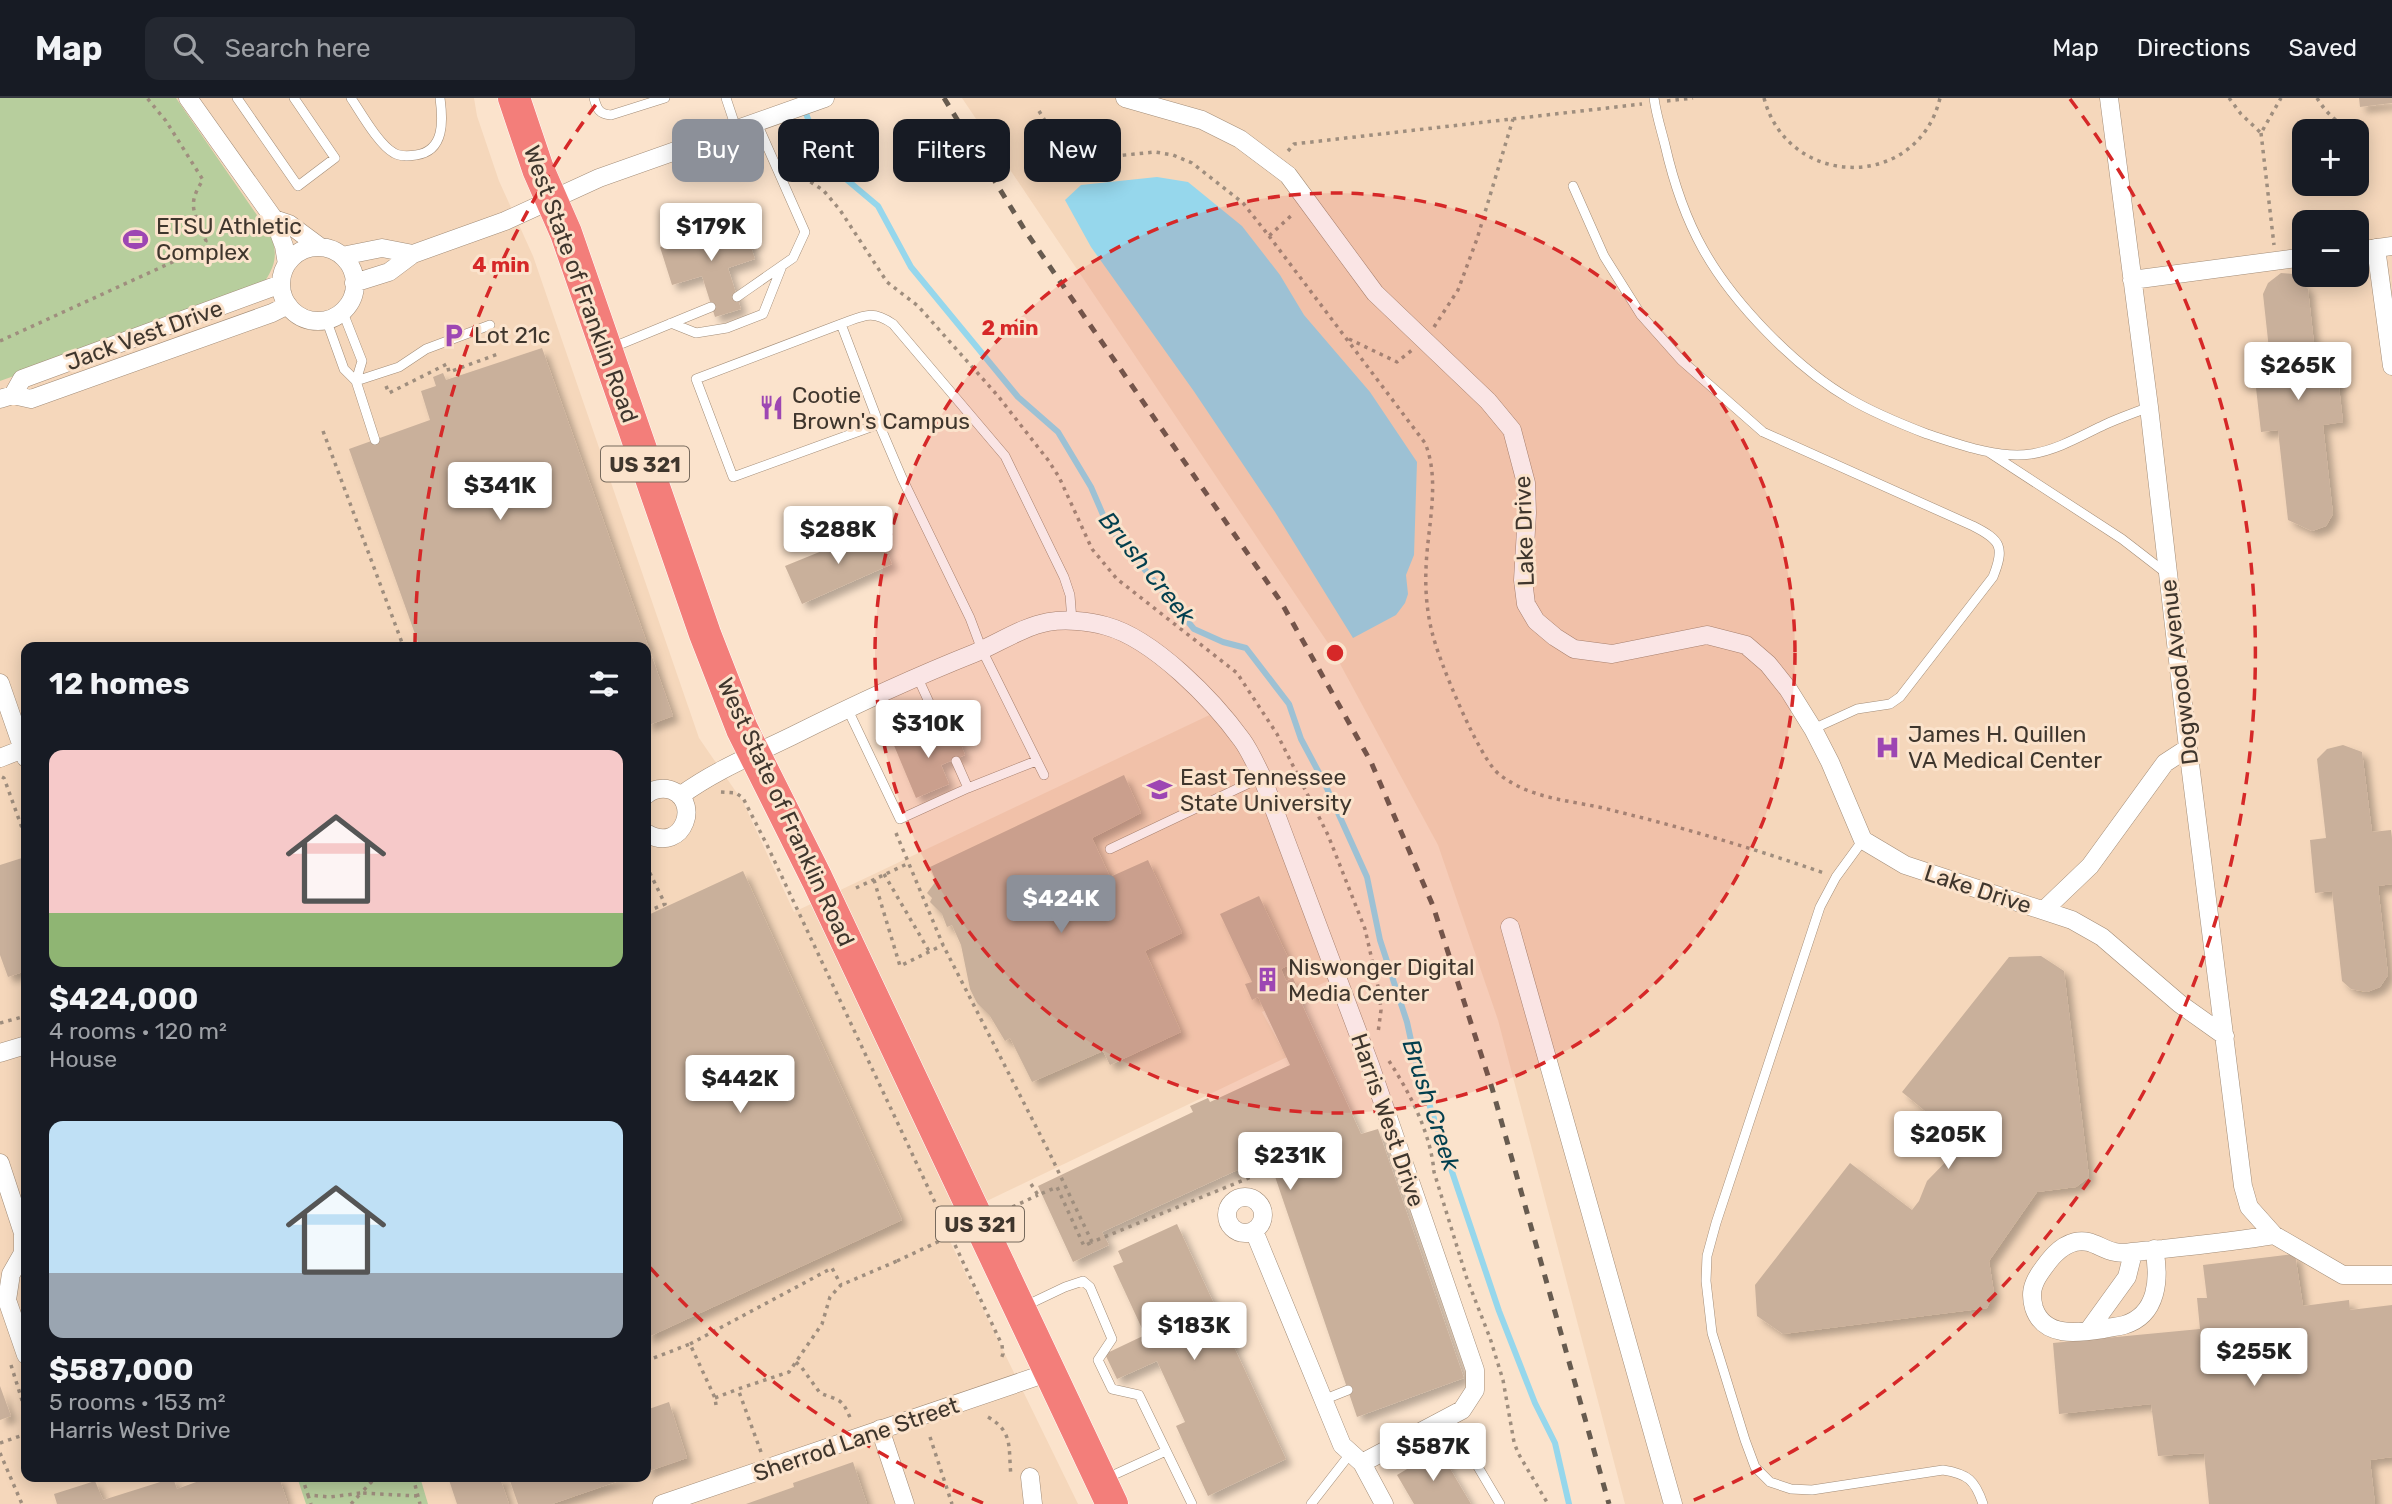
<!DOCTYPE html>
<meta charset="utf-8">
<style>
body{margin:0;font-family:Rubik,sans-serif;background:#242831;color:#f1f3f6;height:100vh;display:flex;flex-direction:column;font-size:26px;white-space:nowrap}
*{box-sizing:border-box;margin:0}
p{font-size:23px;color:#9ea1a6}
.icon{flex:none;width:38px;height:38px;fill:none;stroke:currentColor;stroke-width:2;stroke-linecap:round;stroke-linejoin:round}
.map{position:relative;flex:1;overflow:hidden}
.drawer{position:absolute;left:21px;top:544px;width:630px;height:840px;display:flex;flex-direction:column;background:#171b24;border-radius:14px;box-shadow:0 4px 18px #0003}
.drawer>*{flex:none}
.top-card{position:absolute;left:672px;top:21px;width:665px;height:63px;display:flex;gap:14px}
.fabs{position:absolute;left:2292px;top:21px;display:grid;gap:14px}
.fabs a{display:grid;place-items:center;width:77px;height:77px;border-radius:14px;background:#171b24;box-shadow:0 4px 18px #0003;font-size:35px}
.price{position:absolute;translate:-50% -60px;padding:0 16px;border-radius:7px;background:#fff;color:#222;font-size:23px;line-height:46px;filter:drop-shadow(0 2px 4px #0008)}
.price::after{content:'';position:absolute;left:50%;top:42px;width:21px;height:16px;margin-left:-10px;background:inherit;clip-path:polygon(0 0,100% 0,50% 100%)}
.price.on{background:#8c9099;color:#fff}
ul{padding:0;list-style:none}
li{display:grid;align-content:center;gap:14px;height:371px;padding:0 28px}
li span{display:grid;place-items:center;height:217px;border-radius:14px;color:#555}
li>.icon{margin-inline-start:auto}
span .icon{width:126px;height:126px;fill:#fffc;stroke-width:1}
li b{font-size:30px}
h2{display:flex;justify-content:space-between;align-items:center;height:84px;padding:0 28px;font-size:30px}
.chip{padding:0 24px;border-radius:14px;background:#171b24;box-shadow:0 4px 18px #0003;font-size:24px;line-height:63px}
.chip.on{background:#8c9099;color:#fff}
header{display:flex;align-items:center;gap:42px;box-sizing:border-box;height:98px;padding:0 35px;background:#171b24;border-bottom:2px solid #363941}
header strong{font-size:33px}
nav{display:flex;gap:38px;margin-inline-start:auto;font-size:24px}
.search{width:490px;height:63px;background:#242831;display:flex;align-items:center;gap:18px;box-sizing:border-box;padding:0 24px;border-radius:14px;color:#9ea1a6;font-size:26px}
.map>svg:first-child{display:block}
.built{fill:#f5d7bb;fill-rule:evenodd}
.green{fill:#b7ce9d}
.water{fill:#96d7ec}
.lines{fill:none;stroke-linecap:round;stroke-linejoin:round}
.stream{stroke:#96d7ec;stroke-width:6}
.building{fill:#c9b09b;filter:url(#shadow)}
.lane-casing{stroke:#a28c77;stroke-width:10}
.street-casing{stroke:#a28c77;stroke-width:19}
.highway-casing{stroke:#fff;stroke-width:33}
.path{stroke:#9f8e7e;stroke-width:3.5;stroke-dasharray:3.5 5;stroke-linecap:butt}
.lane{stroke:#fff;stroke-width:9}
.street{stroke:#fff;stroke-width:18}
.highway{stroke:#f37e7a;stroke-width:32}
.rail{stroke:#675b4f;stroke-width:5;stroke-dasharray:9 9;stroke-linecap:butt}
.path-bridge{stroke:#9f8e7e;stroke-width:3.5;stroke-dasharray:3.5 5;stroke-linecap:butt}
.ring{fill:none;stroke:#d62828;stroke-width:3.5;stroke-dasharray:12 9}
.labels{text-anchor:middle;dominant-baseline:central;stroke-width:6;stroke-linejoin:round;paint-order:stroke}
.shield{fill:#fbe3cc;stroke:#776a5d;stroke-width:2}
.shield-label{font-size:21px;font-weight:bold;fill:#3f362d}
.poi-label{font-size:23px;fill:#3f362d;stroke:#fbe3cc;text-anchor:start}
.street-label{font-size:23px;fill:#3f362d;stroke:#fbe3cc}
.water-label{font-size:24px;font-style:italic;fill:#023f4e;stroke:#fbe3cc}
.centre{fill:#d62828;stroke:#fbe3cc;stroke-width:3.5}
.ring-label{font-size:21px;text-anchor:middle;font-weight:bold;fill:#d62828;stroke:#fbe3cc;stroke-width:6;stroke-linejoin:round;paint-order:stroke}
</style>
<header>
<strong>Map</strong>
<div class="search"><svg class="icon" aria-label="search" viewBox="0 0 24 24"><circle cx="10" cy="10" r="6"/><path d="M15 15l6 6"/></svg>Search here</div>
<nav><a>Map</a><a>Directions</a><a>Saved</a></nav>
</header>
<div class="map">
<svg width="2392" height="1406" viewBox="0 0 2392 1406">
<defs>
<filter id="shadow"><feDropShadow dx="6" dy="6" stdDeviation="3.5" flood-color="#0004"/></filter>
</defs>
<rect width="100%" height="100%" fill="#fbe3cc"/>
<path class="built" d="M0 0H474L477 18 499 83 533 158 699 640 743 704 794 814 1218 613 1244 644 1336 879 1262 914 1287 959 941 1125 1078 1406H0ZM26 550H646V1379H26Z
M962 0H2392V1406H1625L1498 922 1438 747 1332 551ZM2305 33H2357V86H2305ZM2305 124H2357V177H2305Z"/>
<path class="green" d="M0 0H176L270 136C278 154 276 167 265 183L151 229 0 283Z
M297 1379H420L428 1406H306Z"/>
<path class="water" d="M1157 79 1188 84 1242 128 1280 177 1304 217 1370 294 1417 364 1414 457 1406 477 1408 496 1405 505 1396 517 1353 540 1275 414 1193 292 1091 149 1065 102 1081 87Z"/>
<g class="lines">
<path class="stream" d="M803 8 818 46 840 76 878 108 911 169 1018 299 1058 334 1091 389 1107 426 1194 531 1223 544 1246 550 1289 606 1301 641 1325 686 1367 779 1380 842 1407 924 1417 970 1499 1213 1535 1305 1555 1345 1569 1406"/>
</g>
<path class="building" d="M2359 0H2392V5L2360 9Z
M742 122 755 161 728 170 741 211 715 219 702 178 672 187 660 149Z
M2281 175 2294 176 2308 191 2317 273 2337 271 2343 324 2323 327 2333 416 2326 428 2312 433 2288 422 2278 332 2261 334 2255 281 2272 279 2263 196 2268 185Z
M542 250 673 618 646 628V550H420L349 351 430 322 421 293 436 288 433 279 443 275 446 282Z
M876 431 892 466 802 506 785 468Z
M926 631 930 643 955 632 965 657 941 667 949 686 916 700 893 645Z
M2343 647 2362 654 2372 734 2391 732 2392 741V786L2378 788 2388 877 2380 889 2367 894 2351 891 2342 883 2332 793 2315 795 2310 742 2326 740 2317 661 2327 651Z
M1124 677 1141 715 1092 740 1110 779 1148 762 1182 835 1145 853 1181 934 1110 967 1103 953 1032 984 1010 940 1005 943 990 918 977 905 970 891 961 847 952 827 947 829 942 816 930 804 932 800 927 795 936 783 930 769Z
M22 760 26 773V873L8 879 0 857V767Z
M743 773 902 1122 646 1240V818Z
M1259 798 1291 866 1281 871 1286 883 1293 880 1302 900 1300 902 1361 1036 1378 1031 1464 1280 1357 1319 1268 1058 1102 1134 1109 1147 1073 1164 1038 1088 1193 1014 1190 1008 1208 1000 1210 1004 1290 967 1258 899 1252 902 1245 886 1252 884 1220 816Z
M2041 858 2064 873 2089 1079 2076 1089 2037 1094 1989 1163 1994 1195 1987 1210 1783 1236 1757 1218 1755 1187 1850 1065 1912 1112 1919 1103 1927 1083 1964 1045 1902 994 2009 859Z
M1177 1126 1286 1361 1208 1398 1176 1328 1185 1324 1157 1263 1117 1281 1105 1256 1145 1237 1113 1168 1123 1164 1118 1153Z
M2295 1156 2303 1208 2349 1202 2350 1212 2392 1207V1359L2370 1362 2375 1406H2209L2204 1355 2158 1358 2151 1306 2059 1316 2053 1245 2200 1231 2197 1200H2207L2203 1167Z
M0 1288 11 1318 0 1322Z
M669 1304 687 1360 646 1374V1312Z
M1439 1352 1471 1406H1414L1397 1377Z
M853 1364 867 1406H746L794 1389 793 1385Z
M210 1379H279L288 1406H57L54 1396 95 1383 103 1402 173 1380 177 1391Z
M448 1379H630L552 1406H518L509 1380 501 1383 509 1406H457Z"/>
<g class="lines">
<defs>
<path id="lane" d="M237 0 298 88 335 60 294 0
M351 0C361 15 379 47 394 55 401 59 409 58 416 57 445 53 443 22 440 0
M594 0C597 11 599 16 611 17L665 0
M726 0 736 30
M1654 0C1656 16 1661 31 1665 47 1673 82 1685 119 1703 151 1733 205 1796 270 1850 301 1874 315 1901 326 1927 336 1958 346 1998 361 2031 356 2057 352 2081 338 2104 327 2119 320 2134 315 2149 309
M1573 88 1604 158 1641 217 1681 262 1763 334 1973 428C2001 442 2005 449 1993 479L1900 599 1890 606 1857 611 1813 631
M737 199 793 160 805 134 756 23
M342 212 362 263 356 283
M326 221 344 271 356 283 375 342
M671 225 696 235 727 230 763 216 782 168
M841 226 696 281 733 379 879 326
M611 250 711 209
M356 283 399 269 426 251 490 227
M1990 355 2122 441 2166 475
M917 578 944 637
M847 610 900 721 968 690 1036 663
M956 663 968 690
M1044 677 982 552 970 520 902 380 879 326 841 226C863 218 872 211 893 226L1005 358 1064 479 1070 497 1072 523
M1863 742 1836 779 1820 809 1716 1125 1707 1158 1706 1183 1712 1235 1745 1342 1755 1369 1770 1384 1791 1391 1812 1392 1943 1372C1968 1376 1975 1382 1983 1406
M1110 751 1262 679
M1025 1208 1065 1189 1083 1183 1090 1189 1112 1241 1098 1262 1112 1291 1139 1297 1192 1406
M1323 1302 1348 1292
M1449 1320 1500 1406
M1107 1380 1166 1353
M1311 1406 1350 1356"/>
<path id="street" d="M188 0 274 121 284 148 287 166
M1125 0 1202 22 1240 41 1288 77 1375 195 1488 303 1512 332 1526 385 1527 415 1523 482 1526 506 1536 523 1555 539 1574 551 1612 556 1707 537 1746 547 1768 566 1788 591 1813 631 1830 664 1863 742 1905 767 2072 822 2102 839 2180 906 2225 938
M2109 0 2149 309 2188 650 2243 1088 2249 1109 2274 1137 2343 1177H2392
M274 121 289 126 320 149
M281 186a37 37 0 1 1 74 0a37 37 0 1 1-74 0Z
M2376 150 2392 268
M2357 153 2392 148
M342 158 382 150 413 156
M2132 182 2305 159
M354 185 389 174 413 156 505 123 599 80 825 0
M13 297 22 281 281 186
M0 301 13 297 31 301 272 215 288 207
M0 585 26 660
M0 660 23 651
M646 697C652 692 659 690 667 691 703 698 685 758 646 735
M680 698C714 673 753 657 792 638 852 608 912 580 975 555 999 545 1022 529 1048 524 1065 521 1089 523 1106 528 1154 541 1213 602 1242 642 1250 653 1256 667 1262 679L1370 967 1475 1272V1292L1462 1312 1362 1365
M2044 812 2090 768 2165 665 2188 650
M1510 829 1673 1406
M0 955 26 947
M0 1065 23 1135V1155L11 1176 7 1202 26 1257
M1227 1117a18 18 0 1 1 36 0a18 18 0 1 1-36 0Z
M1254 1133 1342 1347 1362 1365 1384 1406
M2154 1151C2160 1180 2158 1217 2124 1227 2117 1229 2110 1229 2103 1231 2078 1235 2044 1240 2034 1210 2030 1196 2032 1187 2040 1175 2049 1162 2059 1148 2075 1144 2091 1140 2100 1151 2115 1154 2120 1155 2126 1155 2131 1154 2142 1154 2152 1151 2163 1151 2200 1147 2237 1143 2274 1137
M2088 1233 2127 1179 2133 1155
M880 1331 905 1406
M1030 1379 1033 1406
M662 1406 1050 1274"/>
<path id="highway" d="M514 0 538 71 566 135 705 536 742 631 817 781 1112 1406"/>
</defs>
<use href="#lane" class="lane-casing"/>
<use href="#street" class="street-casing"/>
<use href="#highway" class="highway-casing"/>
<path class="path" d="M1764 0C1788 92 1918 93 1940 0
M2229 0 2241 16 2261 35 2281 0
M2317 0C2326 15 2338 26 2354 33
M1667 3 1693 0
M1039 13 1068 60 1075 62 1155 54 1173 57 1192 65 1243 105 1269 138 1294 115
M788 30 798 65 806 81 823 92 840 112 887 184 918 208 998 298 1048 362 1059 379 1092 451 1117 481 1237 575 1277 636 1328 737 1365 831 1379 893 1381 912 1378 935
M2261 35 2274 147
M2357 35 2368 39
M1288 53 1294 46 1642 6
M1269 138 1425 345C1441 383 1427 431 1426 471 1425 491 1427 515 1432 534 1438 561 1480 663 1500 677 1534 703 1575 702 1615 713 1685 730 1755 751 1824 775
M1434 229 1458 192 1477 141 1513 21
M1349 241 1397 264 1412 252
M0 243 201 151 206 143C196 115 185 109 203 82L166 23 147 0
M386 288 389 295 447 266 449 274 498 256
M323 333 404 550
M2 679 4 680 26 741
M721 694 736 695 743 700 767 747 1002 1247 1003 1256 1000 1263
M896 735 943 847 1049 1054 1092 1144 1273 1070
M646 767 665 806 646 814
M884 776 929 853
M874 782 900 868 943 847
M856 790 909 765
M0 925 26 918
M1389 963C1410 995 1431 1036 1434 1074L1467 1181 1490 1240 1503 1282 1514 1344 1518 1355 1548 1406
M1031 1086 1038 1097 1057 1089 1084 1148 1092 1144
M690 1246 832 1170 841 1187
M646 1263 690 1246 715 1300 716 1307
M796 1264 802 1270 820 1295C839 1303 842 1299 851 1322
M11 1267 26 1315
M715 1300 738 1291
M988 1319C1014 1334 1008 1350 1011 1378
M930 1339 952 1406
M0 1345 26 1336
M761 1354 738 1291 789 1274 822 1226 830 1199 841 1187 897 1163
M0 1355 22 1406
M302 1379 308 1397 330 1399 361 1395 376 1379
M413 1379 420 1406
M308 1397 311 1406
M351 1406 361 1395 417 1398"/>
<use href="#lane" class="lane"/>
<use href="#street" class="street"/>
<use href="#highway" class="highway"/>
<path class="rail" d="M944 0 1026 134 1281 504 1371 664 1433 808 1492 990 1609 1406"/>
<path class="path-bridge" d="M897 1163 1038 1097"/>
</g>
<circle cx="1335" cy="555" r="460" fill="#d62828" fill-opacity=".12"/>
<g class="ring">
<circle cx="1335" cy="555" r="460"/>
<path d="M983 1405A920 920 0 0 1 646 1165M415 547A920 920 0 0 1 600 1M2070 1A920 920 0 0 1 1687 1405"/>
</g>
<defs>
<symbol id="stadium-bare" viewBox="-9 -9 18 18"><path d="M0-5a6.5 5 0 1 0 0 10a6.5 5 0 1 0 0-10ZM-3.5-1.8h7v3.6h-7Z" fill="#9d46b3" stroke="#fbe3cc" stroke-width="2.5" paint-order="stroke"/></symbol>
<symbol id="parking-bare" viewBox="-9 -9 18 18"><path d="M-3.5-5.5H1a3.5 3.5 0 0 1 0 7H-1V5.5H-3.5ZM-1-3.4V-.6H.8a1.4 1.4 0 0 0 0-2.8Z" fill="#9d46b3" stroke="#fbe3cc" stroke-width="2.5" paint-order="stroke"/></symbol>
<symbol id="restaurant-bare" viewBox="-9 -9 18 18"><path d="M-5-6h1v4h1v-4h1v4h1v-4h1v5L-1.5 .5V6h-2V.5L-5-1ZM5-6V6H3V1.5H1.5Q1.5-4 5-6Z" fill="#9d46b3" stroke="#fbe3cc" stroke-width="2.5" paint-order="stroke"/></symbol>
<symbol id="hospital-bare" viewBox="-9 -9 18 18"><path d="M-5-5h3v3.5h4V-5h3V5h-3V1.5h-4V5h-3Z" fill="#9d46b3" stroke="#fbe3cc" stroke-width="2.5" paint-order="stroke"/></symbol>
<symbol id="university-bare" viewBox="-9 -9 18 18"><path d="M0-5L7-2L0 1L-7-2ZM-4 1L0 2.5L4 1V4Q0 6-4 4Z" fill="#9d46b3" stroke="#fbe3cc" stroke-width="2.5" paint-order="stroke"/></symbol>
<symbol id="building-bare" viewBox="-9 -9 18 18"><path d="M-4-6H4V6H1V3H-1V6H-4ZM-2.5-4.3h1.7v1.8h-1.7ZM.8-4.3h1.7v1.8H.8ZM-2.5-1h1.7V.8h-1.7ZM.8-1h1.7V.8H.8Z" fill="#9d46b3" stroke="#fbe3cc" stroke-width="2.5" paint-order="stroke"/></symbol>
</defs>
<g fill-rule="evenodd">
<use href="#stadium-bare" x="118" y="124" width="35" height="35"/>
<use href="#parking-bare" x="436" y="220" width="35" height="35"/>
<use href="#restaurant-bare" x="754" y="292" width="35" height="35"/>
<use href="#hospital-bare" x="1870" y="632" width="35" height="35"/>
<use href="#university-bare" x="1142" y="674" width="35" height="35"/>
<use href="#building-bare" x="1250" y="864" width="35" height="35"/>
</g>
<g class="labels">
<g class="shield">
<rect x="601" y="348.5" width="88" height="35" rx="5"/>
<rect x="936" y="1108.5" width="88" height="35" rx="5"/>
</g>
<g class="shield-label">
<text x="645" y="366">US 321</text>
<text x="980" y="1126">US 321</text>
</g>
<g class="poi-label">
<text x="156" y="128">ETSU Athletic<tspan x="156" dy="26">Complex</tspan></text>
<text x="474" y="237">Lot 21c</text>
<text x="792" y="297">Cootie<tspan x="792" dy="26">Brown's Campus</tspan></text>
<text x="1908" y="636">James H. Quillen<tspan x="1908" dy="26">VA Medical Center</tspan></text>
<text x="1180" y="679">East Tennessee<tspan x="1180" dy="26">State University</tspan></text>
<text x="1288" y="869">Niswonger Digital<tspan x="1288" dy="26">Media Center</tspan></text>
</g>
<g class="street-label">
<text transform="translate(581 186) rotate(70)">West State of Franklin Road</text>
<text transform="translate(144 237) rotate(-20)">Jack Vest Drive</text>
<text transform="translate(1524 433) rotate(-92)">Lake Drive</text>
<text transform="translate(2179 574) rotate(-97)">Dogwood Avenue</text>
<text transform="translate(786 714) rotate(65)">West State of Franklin Road</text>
<text transform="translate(1978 791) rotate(18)">Lake Drive</text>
<text transform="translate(1388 1022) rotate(71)">Harris West Drive</text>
<text transform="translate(856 1341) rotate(-19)">Sherrod Lane Street</text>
</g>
<g class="water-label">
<text transform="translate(1147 470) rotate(51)">Brush Creek</text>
<text transform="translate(1431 1007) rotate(72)">Brush Creek</text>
</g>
</g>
<circle cx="1335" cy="555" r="10" class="centre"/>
<g class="ring-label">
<text x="501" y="174">4 min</text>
<text x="1010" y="237">2 min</text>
</g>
</svg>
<div class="fabs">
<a>+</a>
<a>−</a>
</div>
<b class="price" style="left:711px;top:165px">$179K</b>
<b class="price" style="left:2298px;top:304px">$265K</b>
<b class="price" style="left:500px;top:424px">$341K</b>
<b class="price" style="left:838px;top:468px">$288K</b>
<b class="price" style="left:928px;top:662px">$310K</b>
<b class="price on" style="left:1061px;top:837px">$424K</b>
<b class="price" style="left:740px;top:1017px">$442K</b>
<b class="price" style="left:1948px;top:1073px">$205K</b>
<b class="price" style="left:1290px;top:1094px">$231K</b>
<b class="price" style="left:1194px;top:1264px">$183K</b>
<b class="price" style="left:2254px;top:1290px">$255K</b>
<b class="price" style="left:1433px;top:1385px">$587K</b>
<div class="top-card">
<a class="chip on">Buy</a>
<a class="chip">Rent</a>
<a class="chip">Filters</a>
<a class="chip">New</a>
</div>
<section class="drawer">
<h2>12 homes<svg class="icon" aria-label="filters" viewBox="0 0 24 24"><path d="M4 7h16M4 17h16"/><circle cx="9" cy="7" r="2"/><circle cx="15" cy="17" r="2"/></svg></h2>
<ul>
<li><span style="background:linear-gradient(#f6c9c9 75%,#8fb573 0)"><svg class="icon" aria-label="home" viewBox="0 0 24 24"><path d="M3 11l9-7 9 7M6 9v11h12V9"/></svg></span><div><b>$424,000</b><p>4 rooms · 120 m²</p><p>House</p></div></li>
<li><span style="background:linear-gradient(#bfe0f5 70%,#9aa5b1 0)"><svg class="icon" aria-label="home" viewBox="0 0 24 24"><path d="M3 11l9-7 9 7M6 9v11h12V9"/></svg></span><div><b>$587,000</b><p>5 rooms · 153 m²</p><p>Harris West Drive</p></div></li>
</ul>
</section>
</div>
